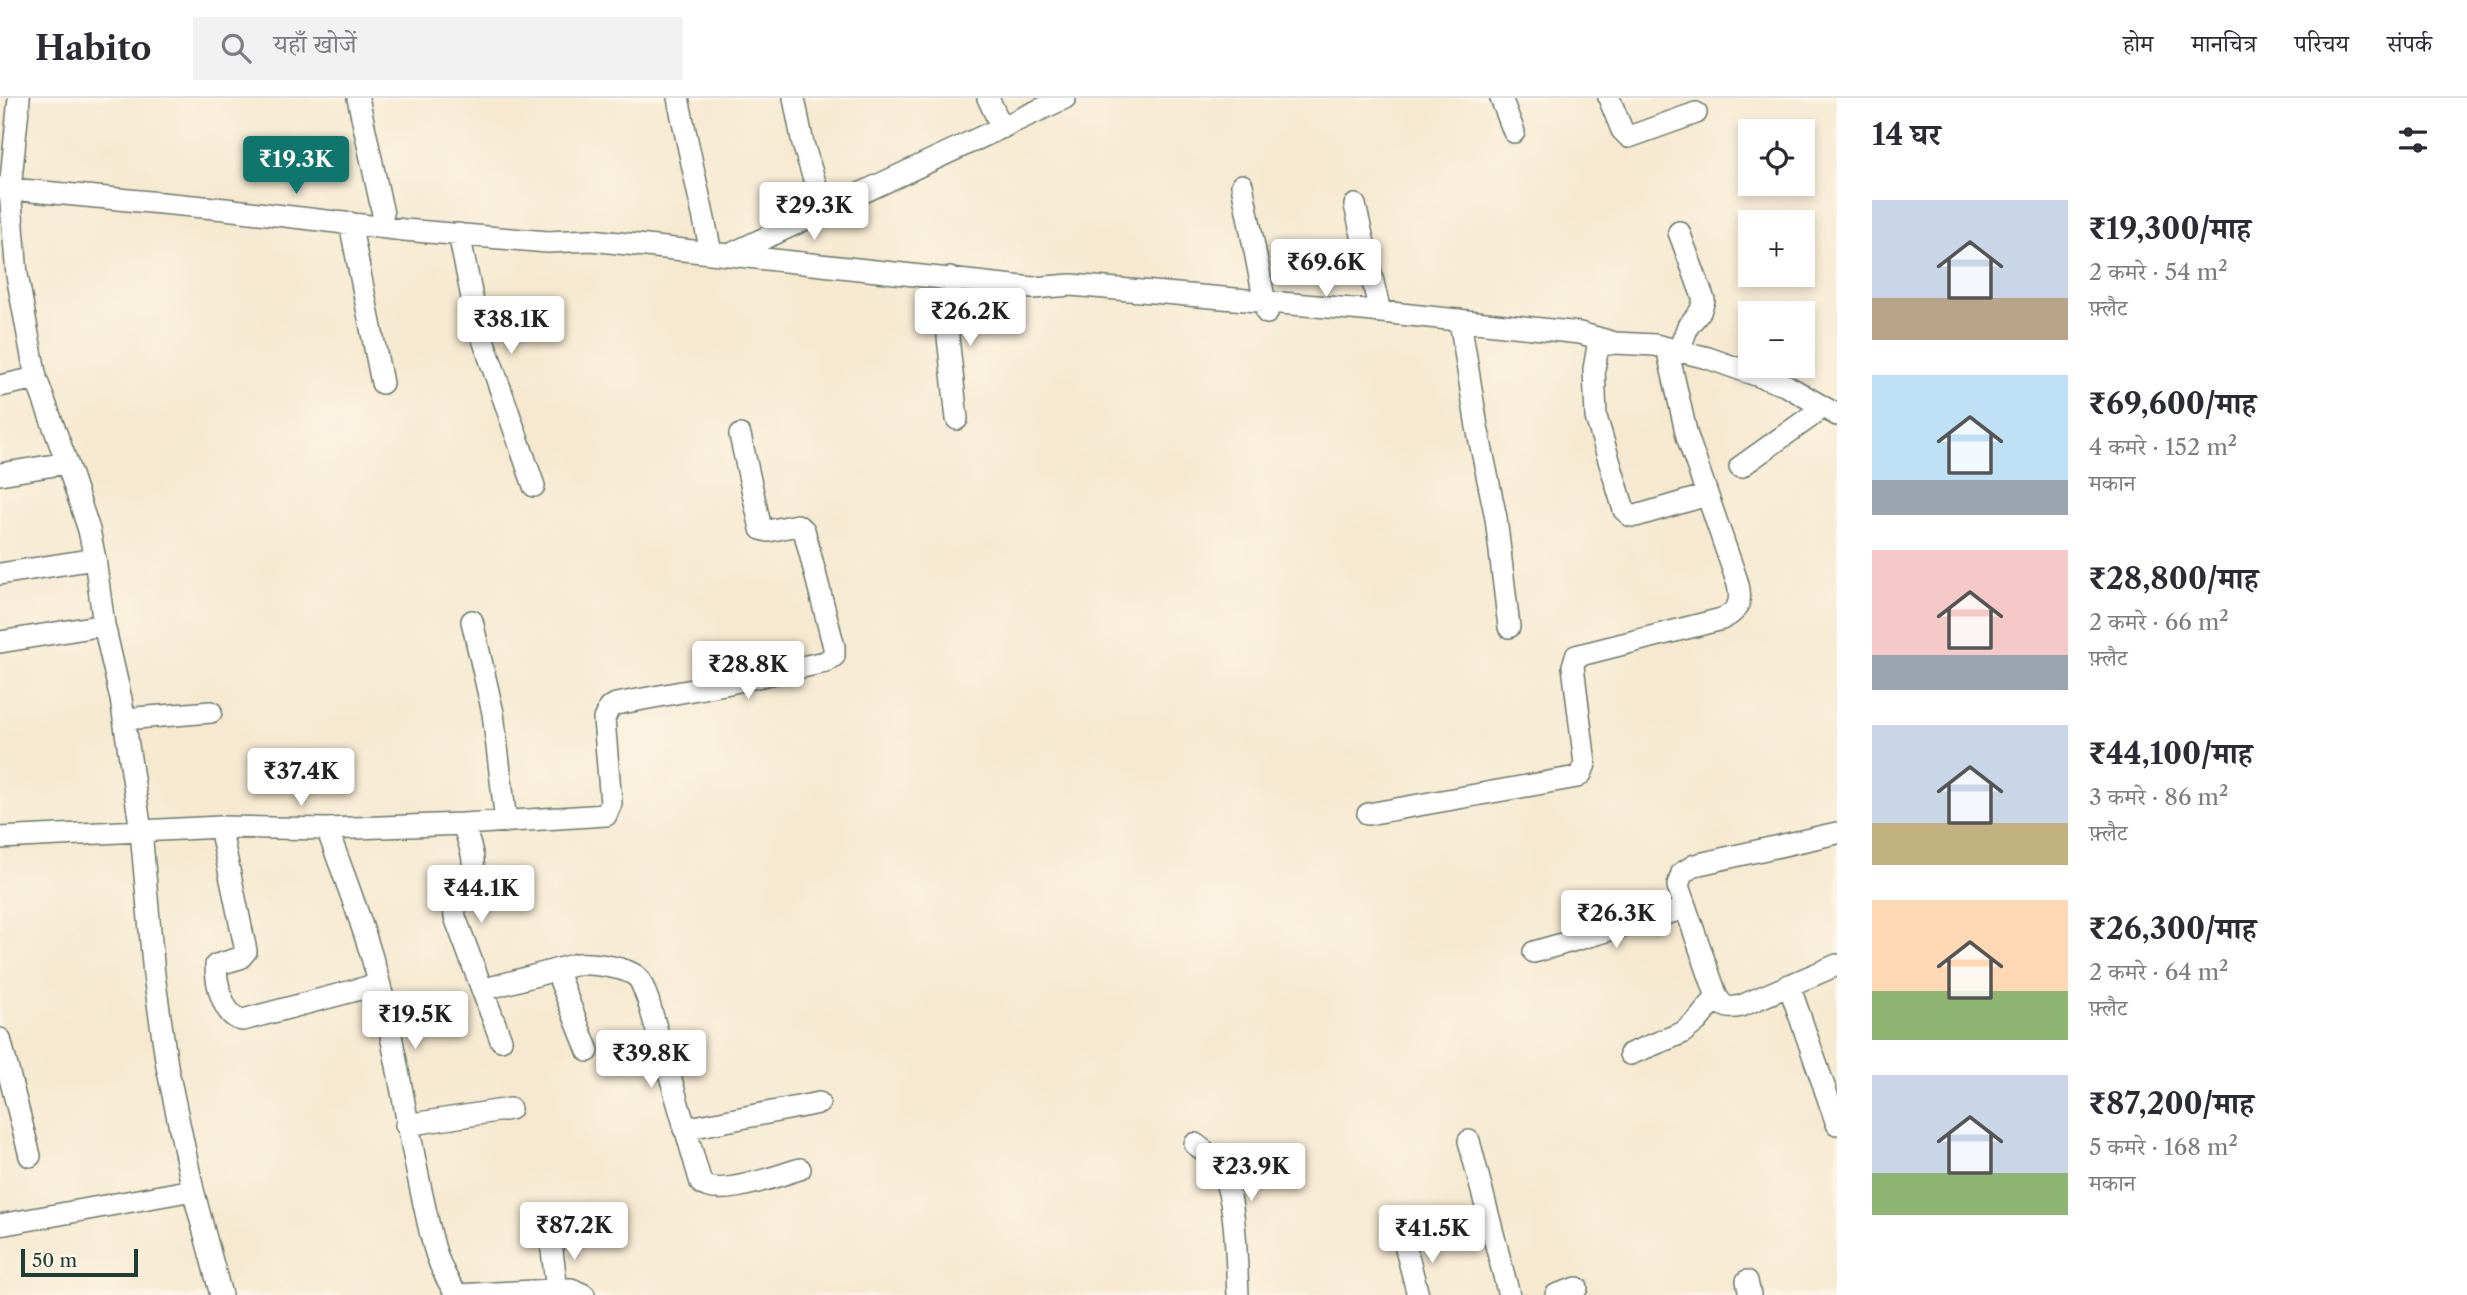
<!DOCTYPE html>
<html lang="hi">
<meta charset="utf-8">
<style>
body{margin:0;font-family:"Libre Caslon Text","Noto Serif Devanagari",serif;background:#f2f2f3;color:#2b2b33;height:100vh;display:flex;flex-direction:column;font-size:26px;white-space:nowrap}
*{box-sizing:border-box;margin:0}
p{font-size:23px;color:#7c7c81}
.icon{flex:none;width:38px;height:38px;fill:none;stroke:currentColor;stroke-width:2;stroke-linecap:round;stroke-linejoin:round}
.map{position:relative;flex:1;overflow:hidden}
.panel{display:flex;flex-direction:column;background:#fff;width:630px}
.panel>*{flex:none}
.fabs{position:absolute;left:1738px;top:21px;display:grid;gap:14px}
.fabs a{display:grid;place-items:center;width:77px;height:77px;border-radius:0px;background:#fff;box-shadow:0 4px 10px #0003;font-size:35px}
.scale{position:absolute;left:21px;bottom:18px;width:117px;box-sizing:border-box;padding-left:7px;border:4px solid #1f3d34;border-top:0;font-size:19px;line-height:24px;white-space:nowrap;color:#1f3d34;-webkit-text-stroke:5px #fcf5e5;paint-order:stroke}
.price{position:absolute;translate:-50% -60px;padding:0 16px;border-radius:7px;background:#fff;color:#222;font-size:23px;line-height:46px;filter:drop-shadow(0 2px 4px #0008)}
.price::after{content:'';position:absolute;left:50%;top:42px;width:21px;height:16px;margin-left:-10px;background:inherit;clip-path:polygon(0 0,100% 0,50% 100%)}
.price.current{background:#0f766e;color:#fff}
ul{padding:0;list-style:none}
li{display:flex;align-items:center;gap:21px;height:175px;padding:0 35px}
li span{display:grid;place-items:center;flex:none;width:196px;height:140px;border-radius:0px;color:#555}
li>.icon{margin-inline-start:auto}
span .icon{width:84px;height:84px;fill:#fffc;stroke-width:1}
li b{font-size:30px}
h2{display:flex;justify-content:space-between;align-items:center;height:84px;padding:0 35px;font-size:30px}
header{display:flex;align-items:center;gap:42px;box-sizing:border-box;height:98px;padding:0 35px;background:#fff;border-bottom:2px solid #e1e1e2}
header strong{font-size:33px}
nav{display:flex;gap:38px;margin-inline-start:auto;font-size:24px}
.search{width:490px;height:63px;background:#f2f2f3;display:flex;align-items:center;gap:18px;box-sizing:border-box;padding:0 24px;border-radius:0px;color:#7c7c81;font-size:26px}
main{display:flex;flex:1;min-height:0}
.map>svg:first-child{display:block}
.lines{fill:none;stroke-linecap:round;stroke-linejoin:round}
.minor-casing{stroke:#6a796b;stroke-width:24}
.minor{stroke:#fff;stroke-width:21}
</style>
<header>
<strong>Habito</strong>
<div class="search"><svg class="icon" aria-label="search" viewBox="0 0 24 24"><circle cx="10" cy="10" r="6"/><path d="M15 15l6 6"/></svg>यहाँ खोजें</div>
<nav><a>होम</a><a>मानचित्र</a><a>परिचय</a><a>संपर्क</a></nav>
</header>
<main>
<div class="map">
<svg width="1837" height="1197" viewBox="0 0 1837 1197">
<rect width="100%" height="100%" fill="#fcf5e5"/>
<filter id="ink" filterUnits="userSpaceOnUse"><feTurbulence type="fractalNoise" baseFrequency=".0143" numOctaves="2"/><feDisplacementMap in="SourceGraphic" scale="14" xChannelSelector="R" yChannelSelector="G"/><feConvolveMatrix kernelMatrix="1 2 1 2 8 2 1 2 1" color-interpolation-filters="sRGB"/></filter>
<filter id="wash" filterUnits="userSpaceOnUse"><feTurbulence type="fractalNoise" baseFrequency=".00686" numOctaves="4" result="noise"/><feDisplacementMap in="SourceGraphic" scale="28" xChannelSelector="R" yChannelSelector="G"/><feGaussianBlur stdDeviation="1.57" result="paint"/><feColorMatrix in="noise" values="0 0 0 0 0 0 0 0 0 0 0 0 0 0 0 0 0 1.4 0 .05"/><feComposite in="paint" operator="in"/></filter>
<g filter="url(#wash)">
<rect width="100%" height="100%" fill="#f6e9d0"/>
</g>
<g filter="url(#ink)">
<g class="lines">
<defs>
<path id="minor" d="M19 0 10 92 17 177 36 280 67 365 89 432 95 461 104 527 121 601 141 733 154 877 167 968 193 1092 221 1197
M358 0 383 116
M678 0 711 154
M794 0 803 46 824 113
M988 0 1002 30
M1501 0 1514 34
M1609 0 1622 32 1629 39 1696 15
M1242 87 1267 215
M0 90 225 111 404 132 548 144 591 142 1033 190 1071 187 1363 212 1580 235 1615 245
M1355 107 1380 214
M350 125 382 285
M459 136 477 224 534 388
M733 155 1065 0
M950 180 948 239 957 321
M1460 222 1477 329 1496 420 1509 529
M1602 247 1615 245 1655 247 1708 260 1787 288 1837 317
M1598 248 1594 271 1596 319 1624 412 1631 418H1636L1707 397
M1679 252 1688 228 1700 214 1704 202 1679 134
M0 288 36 280
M1740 369 1813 317
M0 376 67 365
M0 476 95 461
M472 523 493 615 506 724
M0 544 104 527
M124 621 211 614
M1368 716 1577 679 1581 676 1585 666 1573 568 1576 558 1722 521C1741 512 1742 501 1737 483L1687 338 1667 250
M463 726C467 740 475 757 473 771 471 790 452 800 455 819L501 942
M220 729 246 853 240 860 216 867C216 884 223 920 243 922L379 886
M327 731C346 783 366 834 380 888 397 957 407 1028 422 1097 430 1131 435 1170 458 1197
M1837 735 1695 767 1682 775 1678 788 1717 899C1724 910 1729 911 1741 908L1837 867
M0 740 220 729 327 731 463 726 606 717 611 705 604 621 609 610 616 606 725 586 825 564 834 558V549L804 432 797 427 768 433 761 431 740 337
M1534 854 1686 810
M556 872 588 953
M1789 887 1837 1026
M482 892 577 866C591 865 630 869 639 881 643 887 645 895 648 902L701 1085C718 1101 779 1077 800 1071
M0 941 30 1058
M1630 956 1682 935 1697 923 1717 899
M406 1027 510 1011
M684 1031 819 1005
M1469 1043 1509 1197
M1195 1046C1203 1052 1213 1058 1219 1068 1237 1098 1236 1161 1238 1197
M0 1127 193 1092
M1405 1147 1418 1197
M1747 1183 1750 1197
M557 1192 551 1145C554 1131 574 1134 587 1132
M457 1197 571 1191 584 1197
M1556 1197 1577 1190"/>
</defs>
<use href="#minor" class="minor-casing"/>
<use href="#minor" class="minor"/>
</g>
</g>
</svg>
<div class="fabs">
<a><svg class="icon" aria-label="locate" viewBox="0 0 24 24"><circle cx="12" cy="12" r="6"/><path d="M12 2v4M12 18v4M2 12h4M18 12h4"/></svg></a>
<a>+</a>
<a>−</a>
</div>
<div class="scale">50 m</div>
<b class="price current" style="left:296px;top:98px">₹19.3K</b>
<b class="price" style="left:814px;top:144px">₹29.3K</b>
<b class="price" style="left:1326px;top:201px">₹69.6K</b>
<b class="price" style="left:970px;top:250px">₹26.2K</b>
<b class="price" style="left:511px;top:258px">₹38.1K</b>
<b class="price" style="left:748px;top:603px">₹28.8K</b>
<b class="price" style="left:301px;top:710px">₹37.4K</b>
<b class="price" style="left:481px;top:827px">₹44.1K</b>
<b class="price" style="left:1616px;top:852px">₹26.3K</b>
<b class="price" style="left:415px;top:953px">₹19.5K</b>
<b class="price" style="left:651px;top:992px">₹39.8K</b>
<b class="price" style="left:1251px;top:1105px">₹23.9K</b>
<b class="price" style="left:574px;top:1164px">₹87.2K</b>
<b class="price" style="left:1432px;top:1167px">₹41.5K</b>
</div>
<section class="panel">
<h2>14 घर<svg class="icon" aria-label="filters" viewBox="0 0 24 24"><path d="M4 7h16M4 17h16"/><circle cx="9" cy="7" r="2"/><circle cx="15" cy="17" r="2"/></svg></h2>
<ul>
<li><span style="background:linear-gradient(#c9d6e8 70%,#b9a48a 0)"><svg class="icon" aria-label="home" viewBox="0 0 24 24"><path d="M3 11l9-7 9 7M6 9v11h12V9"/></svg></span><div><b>₹19,300/माह</b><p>2 कमरे · 54 m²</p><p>फ़्लैट</p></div></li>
<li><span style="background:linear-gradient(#bfe0f5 75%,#9aa5b1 0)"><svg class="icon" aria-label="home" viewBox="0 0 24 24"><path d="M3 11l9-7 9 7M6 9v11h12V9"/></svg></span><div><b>₹69,600/माह</b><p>4 कमरे · 152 m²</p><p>मकान</p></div></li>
<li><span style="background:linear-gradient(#f6c9c9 75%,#9aa5b1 0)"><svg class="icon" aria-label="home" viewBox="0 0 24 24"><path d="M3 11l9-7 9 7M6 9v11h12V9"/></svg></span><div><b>₹28,800/माह</b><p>2 कमरे · 66 m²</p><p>फ़्लैट</p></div></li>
<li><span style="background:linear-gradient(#c9d6e8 70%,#c2b280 0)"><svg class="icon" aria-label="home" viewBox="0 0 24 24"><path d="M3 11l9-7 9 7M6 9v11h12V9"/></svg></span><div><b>₹44,100/माह</b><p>3 कमरे · 86 m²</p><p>फ़्लैट</p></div></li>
<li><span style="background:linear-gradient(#ffd9b3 65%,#8fb573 0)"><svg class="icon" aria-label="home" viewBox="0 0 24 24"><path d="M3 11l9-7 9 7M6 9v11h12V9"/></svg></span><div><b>₹26,300/माह</b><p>2 कमरे · 64 m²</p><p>फ़्लैट</p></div></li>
<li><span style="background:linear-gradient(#c9d6e8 70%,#8fb573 0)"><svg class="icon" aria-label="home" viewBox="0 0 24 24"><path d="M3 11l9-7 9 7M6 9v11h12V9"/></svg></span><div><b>₹87,200/माह</b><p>5 कमरे · 168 m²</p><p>मकान</p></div></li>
</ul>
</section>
</main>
